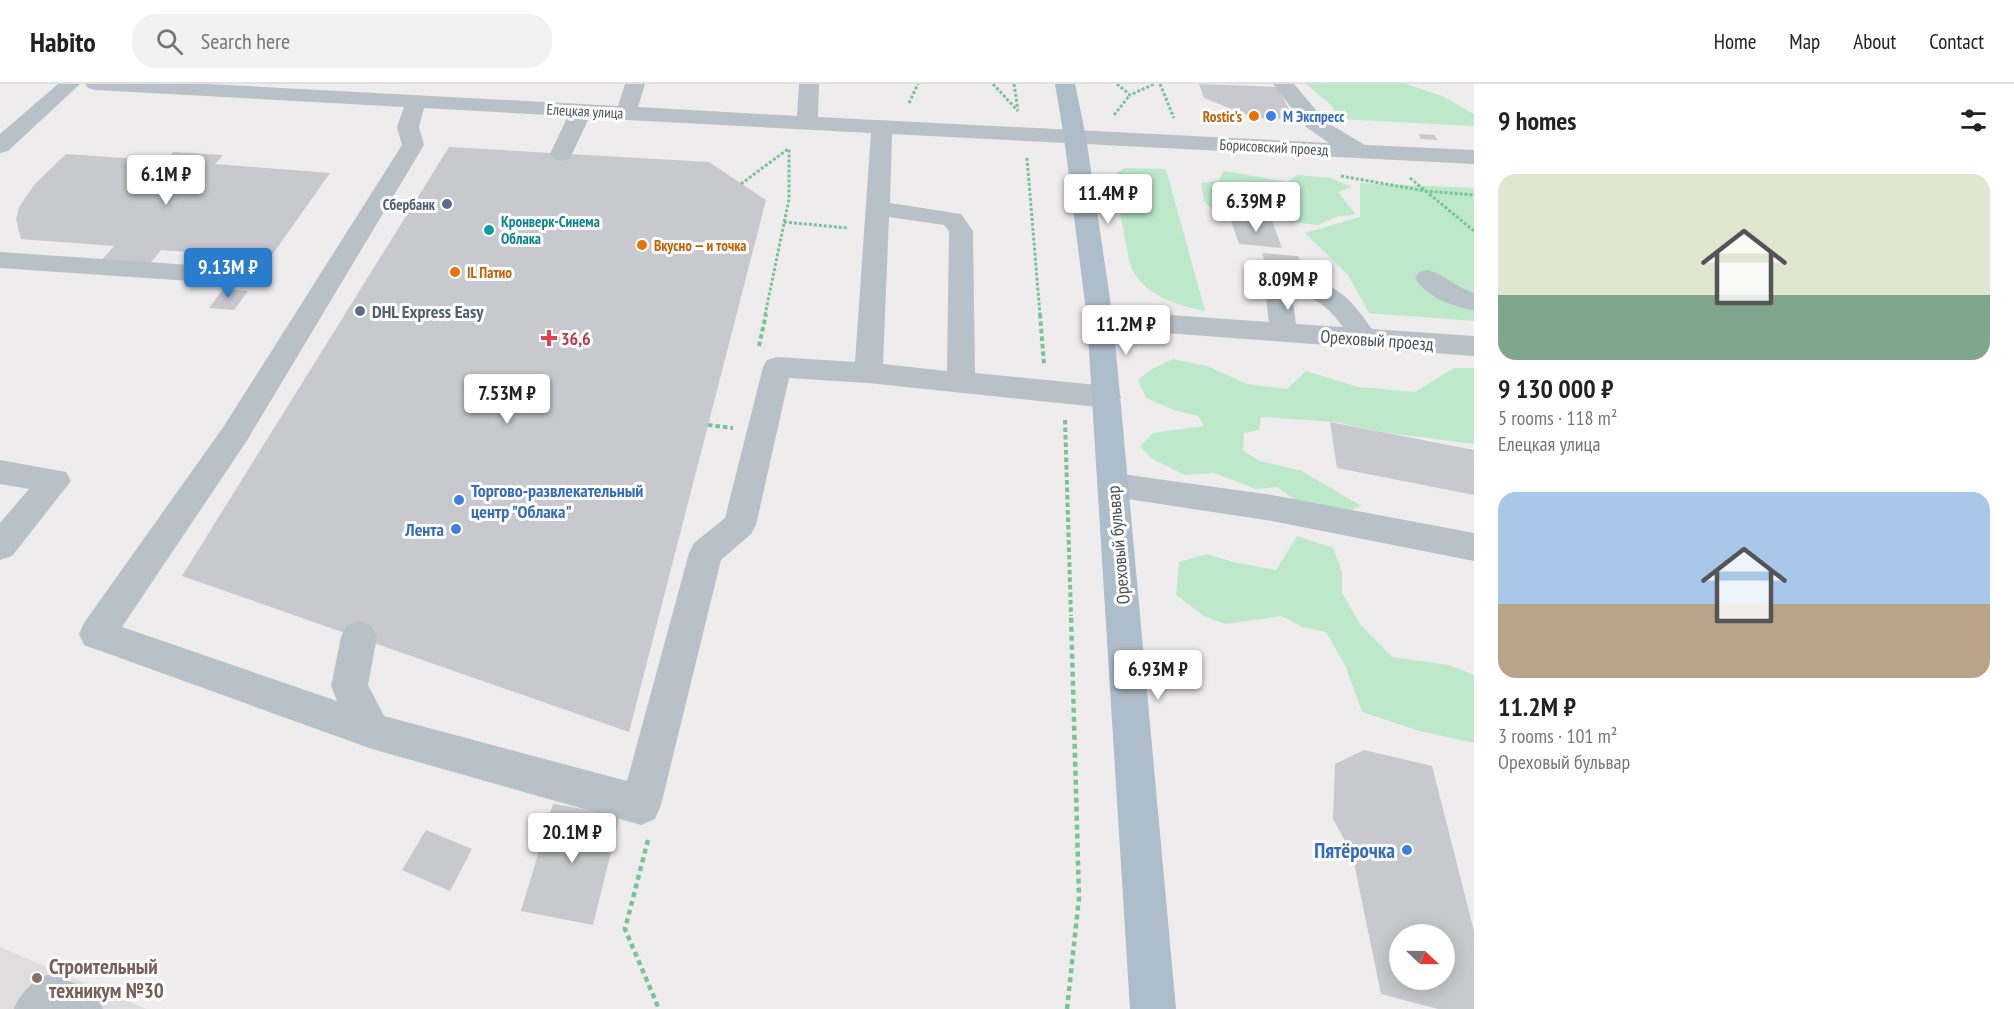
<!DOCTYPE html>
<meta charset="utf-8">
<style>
body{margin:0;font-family:"PT Sans Narrow",sans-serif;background:#f2f2f2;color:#222;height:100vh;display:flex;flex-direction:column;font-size:22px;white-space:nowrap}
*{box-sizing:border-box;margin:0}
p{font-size:20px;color:#767676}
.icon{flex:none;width:33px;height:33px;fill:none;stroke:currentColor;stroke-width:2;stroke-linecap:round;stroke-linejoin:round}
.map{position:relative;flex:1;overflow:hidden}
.side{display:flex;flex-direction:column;background:#fff;width:540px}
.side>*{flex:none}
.needle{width:39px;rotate:112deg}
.fabs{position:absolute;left:1389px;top:840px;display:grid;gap:12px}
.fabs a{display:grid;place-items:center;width:66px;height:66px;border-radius:50%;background:#fff;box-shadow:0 3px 15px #0003;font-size:30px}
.price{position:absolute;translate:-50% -51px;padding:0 14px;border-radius:6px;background:#fff;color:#222;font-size:20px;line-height:39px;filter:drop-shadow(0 2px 3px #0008)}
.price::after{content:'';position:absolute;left:50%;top:36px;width:18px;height:14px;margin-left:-9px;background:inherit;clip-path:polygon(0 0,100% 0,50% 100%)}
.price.on{background:#287dcc;color:#fff}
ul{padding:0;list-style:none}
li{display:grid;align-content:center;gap:12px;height:318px;padding:0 24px}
li span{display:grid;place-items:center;height:186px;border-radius:18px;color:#555}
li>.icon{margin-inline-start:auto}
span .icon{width:108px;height:108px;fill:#fffc;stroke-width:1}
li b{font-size:26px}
h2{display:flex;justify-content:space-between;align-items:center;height:72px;padding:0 24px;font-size:26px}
header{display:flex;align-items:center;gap:36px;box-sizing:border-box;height:84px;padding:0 30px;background:#fff;border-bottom:2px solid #e0e0e0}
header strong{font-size:28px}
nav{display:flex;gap:33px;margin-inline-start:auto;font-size:21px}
.search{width:420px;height:54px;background:#f2f2f2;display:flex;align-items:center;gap:15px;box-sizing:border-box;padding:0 21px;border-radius:24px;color:#767676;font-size:22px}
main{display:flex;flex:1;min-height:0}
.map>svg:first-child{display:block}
.education{fill:#dfdddd}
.green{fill:#bde9ca}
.building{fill:#c7c9ce;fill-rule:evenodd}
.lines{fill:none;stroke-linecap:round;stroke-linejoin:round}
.path-far2{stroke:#78c498;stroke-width:3;stroke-dasharray:3 2;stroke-linecap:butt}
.path-far1{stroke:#78c498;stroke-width:4;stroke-dasharray:4.5 3;stroke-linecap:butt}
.path{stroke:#78c498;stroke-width:4.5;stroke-dasharray:5 4;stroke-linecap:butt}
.minor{fill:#b8c1c7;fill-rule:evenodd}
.major{fill:#adbdc9;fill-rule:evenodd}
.food-dot{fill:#e8710a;stroke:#fff;stroke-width:2}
.shop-dot{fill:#3f7fe0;stroke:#fff;stroke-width:2}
.service-dot{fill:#5c6f8a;stroke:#fff;stroke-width:2}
.culture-dot{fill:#0f9aa8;stroke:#fff;stroke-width:2}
.health-dot{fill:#e0444e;stroke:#fff;stroke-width:2}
.education-dot{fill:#8d6e63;stroke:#fff;stroke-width:2}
.labels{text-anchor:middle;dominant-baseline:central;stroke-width:6;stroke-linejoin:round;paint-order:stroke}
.far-street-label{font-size:15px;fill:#465057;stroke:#fff}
.far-food-label{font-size:15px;font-weight:bold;fill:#c56008;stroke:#fff;text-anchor:start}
.far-shop-label{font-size:15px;font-weight:bold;fill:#366cbe;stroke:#fff;text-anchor:start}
.far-service-label{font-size:15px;font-weight:bold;fill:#4e5e75;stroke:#fff;text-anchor:end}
.far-culture-label{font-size:15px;font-weight:bold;fill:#0d838f;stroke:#fff;text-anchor:start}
.service-label{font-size:18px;font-weight:bold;fill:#4e5e75;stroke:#fff;text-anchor:start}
.health-label{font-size:18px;font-weight:bold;fill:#be3a42;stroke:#fff;text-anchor:start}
.street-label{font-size:18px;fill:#465057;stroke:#fff}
.shop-label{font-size:18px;font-weight:bold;fill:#366cbe;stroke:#fff;text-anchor:start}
.near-shop-label{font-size:21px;font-weight:bold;fill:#366cbe;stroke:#fff;text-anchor:end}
.near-education-label{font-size:21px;font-weight:bold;fill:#785e54;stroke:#fff;text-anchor:start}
</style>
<header>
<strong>Habito</strong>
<div class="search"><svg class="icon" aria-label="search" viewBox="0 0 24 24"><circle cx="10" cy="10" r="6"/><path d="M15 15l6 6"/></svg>Search here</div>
<nav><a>Home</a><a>Map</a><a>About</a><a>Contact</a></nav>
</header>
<main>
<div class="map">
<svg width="1474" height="925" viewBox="0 0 1474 925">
<rect width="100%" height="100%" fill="#eeecec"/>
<path class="education" d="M0 863 146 925H0Z"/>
<path class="green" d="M1306 0H1406L1442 12 1474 30V42L1339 35 1331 21Z
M1125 84 1166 85 1205 227C1175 221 1143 211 1130 181L1114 97 1115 90Z
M1224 87 1288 98 1297 91 1331 94 1352 103 1338 108 1356 131 1338 132 1318 141 1215 129 1204 117 1201 99 1218 97Z
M1360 99 1474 104V237L1369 229 1348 191 1305 149 1360 133Z
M1173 275 1207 282 1247 300 1287 305 1306 287 1358 303 1415 308 1454 284H1474V360L1388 349 1336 338 1261 333 1259 346 1244 349 1243 367 1260 377 1302 387 1361 422 1343 430 1296 417 1277 403 1256 405 1214 389 1185 391 1151 374 1140 362 1153 349 1204 342 1198 332 1171 325 1146 314 1138 296 1152 285Z
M1297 452 1333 464 1342 488V509L1360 540 1392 573 1449 581 1474 591V659L1416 646 1362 628 1345 581 1326 548 1302 543 1282 532 1225 540 1204 532 1176 511 1179 478 1207 470 1233 478 1276 486Z"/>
<path class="building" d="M1199 0 1277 3 1295 36 1254 34 1204 14Z
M1418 50 1434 51 1438 56 1421 55Z
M449 63 709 78 766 116 629 648 182 492Z
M173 68 223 71 215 80 330 89 270 174 161 166 147 183 99 179 114 162 21 155 16 135 19 123 35 100 66 70 165 77Z
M1230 134 1272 137 1282 164 1239 160Z
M1262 169 1298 172 1313 213 1275 209Z
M223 205 248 207 234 226 209 224Z
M1330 338 1474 366V411L1337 384Z
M1364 666 1432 682 1474 847V925H1438L1381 910 1352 769 1333 735 1335 680ZM1400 850H1444V896H1400Z
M553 720 620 731 593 841 521 827Z
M426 746 472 765 450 807 402 786Z"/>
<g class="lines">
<path class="path-far2" d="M993 0 1018 27
M1014 0 1018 26
M1117 0 1130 11 1154 0
M1160 0 1174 34
M909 19 918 0
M1114 31 1130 11
M1027 74 1040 231
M1341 92 1425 107 1474 111
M1410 94 1474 147
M741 100 788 65
M784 138 848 144
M765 231 789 115V64"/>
<path class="path-far1" d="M1040 230 1044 280
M759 262 766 230
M1065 336 1071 532
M708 341 733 344"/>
<path class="path" d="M648 756 625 845 659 925
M1067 925 1079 814 1071 531"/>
<path class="minor" d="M58 0H80L8 67 0 69V50Z
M85 0H208L618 22 625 0H645L638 23 797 32 799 0H819L818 33 1329 59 1306 43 1273 0H1294L1326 38 1365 61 1474 66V80L892 50 890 119 961 130 973 147 975 289 1107 302 1117 306 1121 313 1117 320 1107 324 868 299 789 294 756 441 751 450 721 476 661 721 655 735 641 741 372 665 84 561 79 550 84 539 224 342 402 61 397 43 404 23 95 6 88 4ZM424 24 568 32 550 70 553 75 561 77 569 75 572 70 589 34 871 49 855 278 777 273 767 276 763 283 725 434 694 459 689 469 627 697 384 632 368 601 377 553 372 542 359 537 346 542 341 553 331 602 337 617 122 543 246 358 424 61 419 43ZM889 133 944 141 949 147 947 287 883 280Z
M0 168 249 185 258 187 262 193 258 199 249 201 0 184Z
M1428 186C1443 190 1456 203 1474 209V227C1452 221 1428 215 1415 194L1419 188Z
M1294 194C1336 197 1349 213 1372 245L1474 252V272L1100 244 1091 241 1087 235 1091 229 1100 226 1269 238 1265 207 1274 198ZM1292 211C1316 212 1329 224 1343 243L1296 240Z
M0 376 66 388 71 397 12 472 0 476V439L29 405 0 400Z
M1114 389 1272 411 1474 449V477L1272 437 1114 413 1103 410 1098 401 1103 392Z
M52 889 96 909 103 925H14C22 906 33 897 52 889Z"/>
<path class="major" d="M1055 0H1075L1086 53 1113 235 1176 925H1130L1087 235 1064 53Z"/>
</g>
<g class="food-dot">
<circle cx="1254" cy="32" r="6"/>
<circle cx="642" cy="161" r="6"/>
<circle cx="455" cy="188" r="6"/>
</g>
<g class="shop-dot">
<circle cx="1271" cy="32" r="6"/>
<circle cx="459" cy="416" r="6"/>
<circle cx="456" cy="445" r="6"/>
<circle cx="1407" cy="766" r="6"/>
</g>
<g class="service-dot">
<circle cx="447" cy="120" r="6"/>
<circle cx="360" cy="227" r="6"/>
</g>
<circle class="culture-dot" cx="489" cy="146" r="6"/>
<path class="health-dot" d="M546 245h6v6h6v6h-6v6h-6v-6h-6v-6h6z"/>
<circle class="education-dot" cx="37" cy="894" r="6"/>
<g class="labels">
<g class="far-street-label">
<text transform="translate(585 27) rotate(3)">Елецкая улица</text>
<text transform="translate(1274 63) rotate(3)">Борисовский проезд</text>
</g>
<g class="far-food-label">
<text x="1242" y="32" text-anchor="end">Rostic's</text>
<text x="654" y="161">Вкусно — и точка</text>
<text x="467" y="188">IL Патио</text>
</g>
<g class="far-shop-label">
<text x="1283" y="32">М Экспресс</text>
</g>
<g class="far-service-label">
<text x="435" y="120">Сбербанк</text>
</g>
<g class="far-culture-label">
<text x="501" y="137">Кронверк-Синема<tspan x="501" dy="17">Облака</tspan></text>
</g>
<g class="service-label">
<text x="372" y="227">DHL Express Easy</text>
</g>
<g class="health-label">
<text x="561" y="254">36,6</text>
</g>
<g class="street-label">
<text transform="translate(1377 256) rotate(4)">Ореховый проезд</text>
<text transform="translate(1118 461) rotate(-95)">Ореховый бульвар</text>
</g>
<g class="shop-label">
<text x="471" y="406">Торгово-развлекательный<tspan x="471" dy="21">центр "Облака"</tspan></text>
<text x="444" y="445" text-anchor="end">Лента</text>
</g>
<g class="near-shop-label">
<text x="1395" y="766">Пятёрочка</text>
</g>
<g class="near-education-label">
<text x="49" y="882">Строительный<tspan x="49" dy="24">техникум №30</tspan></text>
</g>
</g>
</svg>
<div class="fabs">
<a><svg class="needle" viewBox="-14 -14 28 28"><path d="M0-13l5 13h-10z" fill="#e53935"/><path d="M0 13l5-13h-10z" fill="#767676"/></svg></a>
</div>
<b class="price" style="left:166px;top:122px">6.1M ₽</b>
<b class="price" style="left:1108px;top:141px">11.4M ₽</b>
<b class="price" style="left:1256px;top:149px">6.39M ₽</b>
<b class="price on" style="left:228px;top:215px">9.13M ₽</b>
<b class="price" style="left:1288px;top:227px">8.09M ₽</b>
<b class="price" style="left:1126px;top:272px">11.2M ₽</b>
<b class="price" style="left:507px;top:341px">7.53M ₽</b>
<b class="price" style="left:1158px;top:617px">6.93M ₽</b>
<b class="price" style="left:572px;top:780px">20.1M ₽</b>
</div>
<section class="side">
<h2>9 homes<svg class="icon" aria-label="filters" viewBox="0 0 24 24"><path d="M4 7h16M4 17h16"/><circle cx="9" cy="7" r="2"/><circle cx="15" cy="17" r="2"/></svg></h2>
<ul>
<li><span style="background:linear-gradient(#dfe7d0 65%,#7fa58c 0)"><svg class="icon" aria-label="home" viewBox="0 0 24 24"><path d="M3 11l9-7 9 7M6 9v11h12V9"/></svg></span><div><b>9 130 000 ₽</b><p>5 rooms · 118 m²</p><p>Елецкая улица</p></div></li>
<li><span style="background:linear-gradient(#a9c7e8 60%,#b9a48a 0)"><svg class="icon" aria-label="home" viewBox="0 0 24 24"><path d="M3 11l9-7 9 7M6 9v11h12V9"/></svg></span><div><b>11.2M ₽</b><p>3 rooms · 101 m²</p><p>Ореховый бульвар</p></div></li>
</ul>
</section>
</main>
